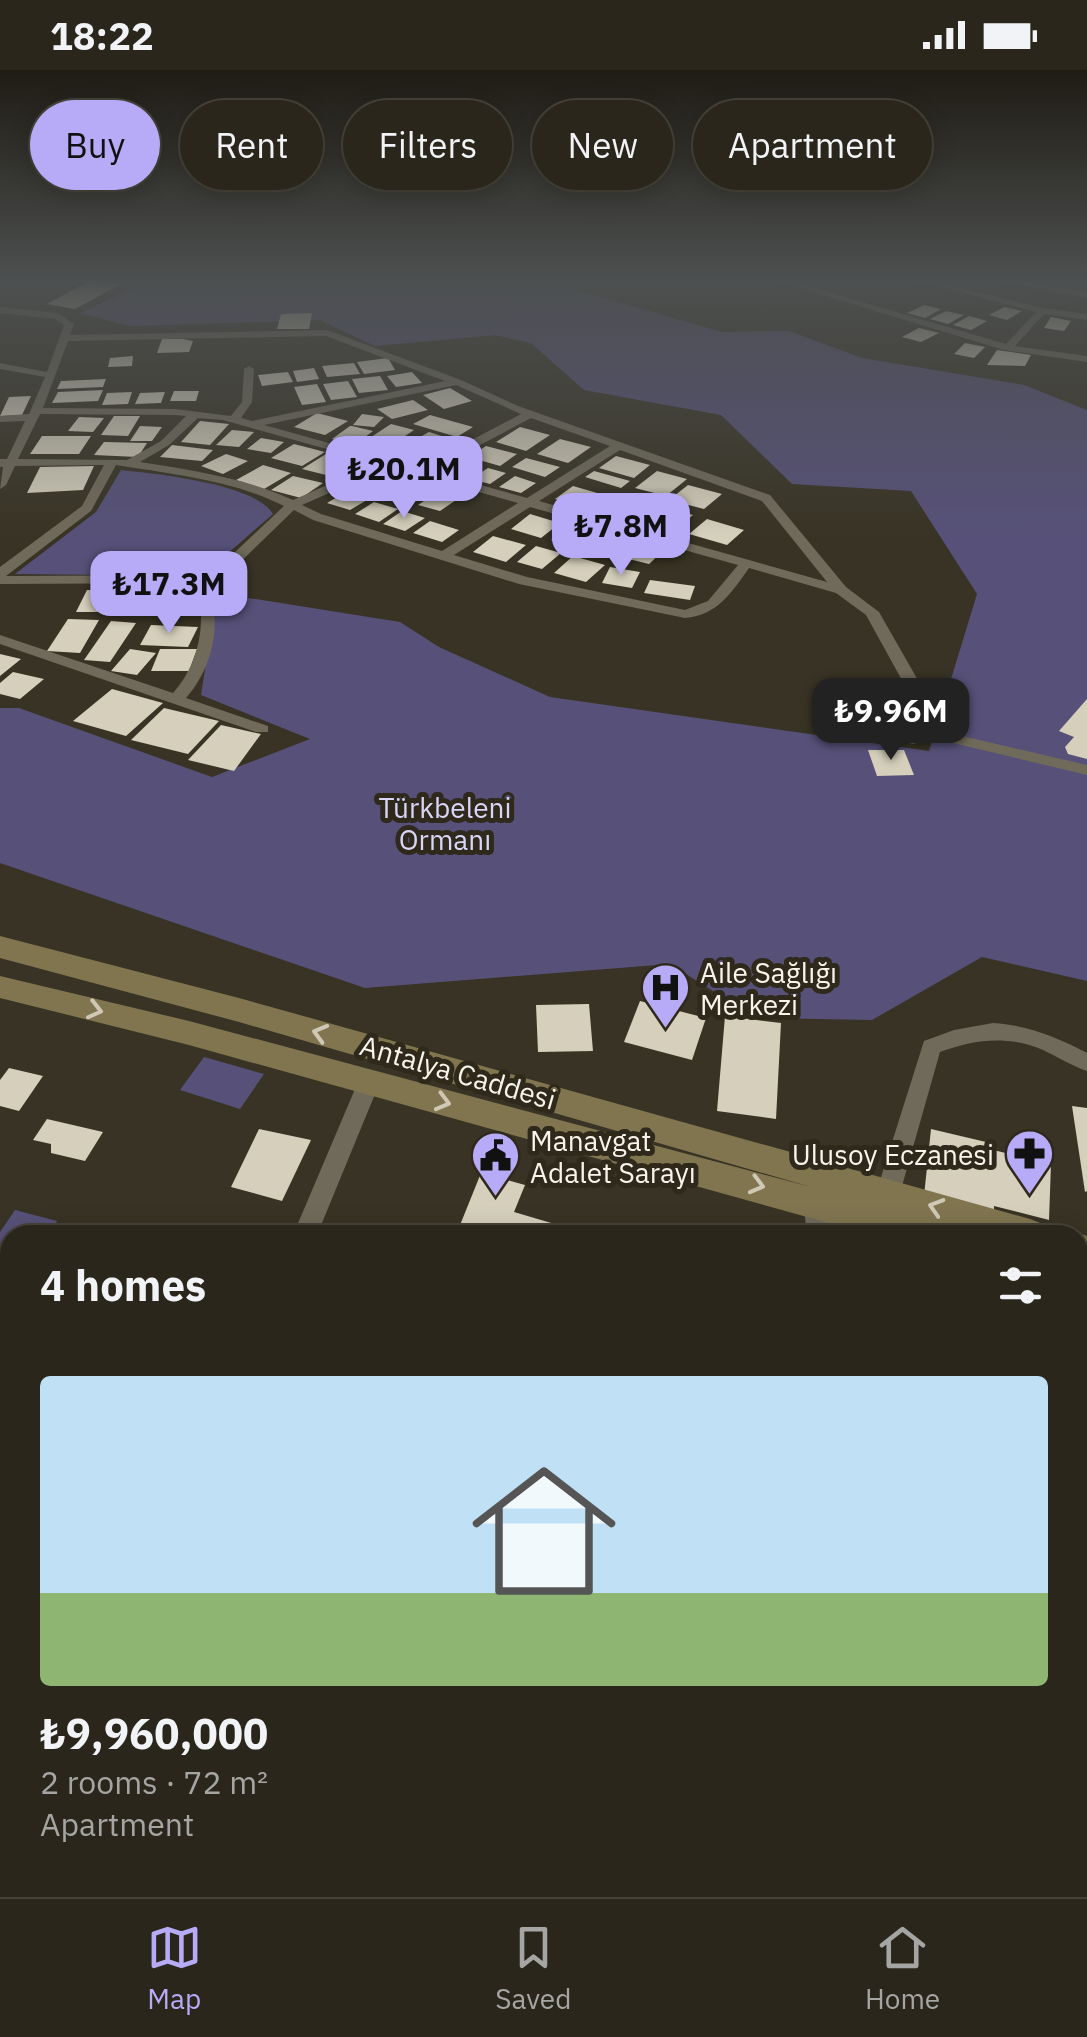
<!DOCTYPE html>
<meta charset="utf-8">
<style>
body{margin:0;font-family:"IBM Plex Sans",sans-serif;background:#363228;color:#f1f3f6;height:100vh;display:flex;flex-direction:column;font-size:38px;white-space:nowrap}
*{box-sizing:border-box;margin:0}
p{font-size:32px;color:#a5a5a3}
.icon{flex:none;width:55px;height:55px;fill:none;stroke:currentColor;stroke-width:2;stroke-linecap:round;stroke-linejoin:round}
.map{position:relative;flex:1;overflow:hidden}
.sheet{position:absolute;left:0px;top:1155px;width:1088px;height:672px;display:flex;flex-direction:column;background:#2a261b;border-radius:30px 30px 0 0;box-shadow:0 5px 25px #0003,0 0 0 2px #46433a}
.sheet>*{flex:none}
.hud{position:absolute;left:30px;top:30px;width:1028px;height:90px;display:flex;gap:20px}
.price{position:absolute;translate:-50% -85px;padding:0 22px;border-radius:20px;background:#b7abf8;color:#111;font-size:32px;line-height:65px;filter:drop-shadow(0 2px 5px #0008)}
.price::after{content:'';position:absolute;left:50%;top:60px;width:30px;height:22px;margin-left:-15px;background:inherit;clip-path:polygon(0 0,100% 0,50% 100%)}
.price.current{background:#222;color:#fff}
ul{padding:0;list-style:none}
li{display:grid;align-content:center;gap:20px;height:530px;padding:0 40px}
li span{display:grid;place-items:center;height:310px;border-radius:10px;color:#555}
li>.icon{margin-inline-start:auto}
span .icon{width:180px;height:180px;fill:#fffc;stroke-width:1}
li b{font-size:42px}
h2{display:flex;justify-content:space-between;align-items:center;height:120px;padding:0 40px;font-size:42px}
.pill{padding:0 35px;border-radius:45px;background:#2a261b;box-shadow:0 5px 25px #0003,0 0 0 2px #46433a;font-size:35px;line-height:90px}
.pill.current{background:#b7abf8;color:#111}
.status{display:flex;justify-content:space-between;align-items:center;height:70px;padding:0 50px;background:#2a261b;direction:ltr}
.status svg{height:28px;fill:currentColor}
.dock{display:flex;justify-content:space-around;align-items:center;height:140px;border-top:2px solid #46433a;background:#2a261b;font-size:28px;color:#a5a5a3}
.dock a{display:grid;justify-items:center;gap:5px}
.dock .current{color:#b7abf8}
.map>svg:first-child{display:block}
.green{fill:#575179}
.building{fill:#d5cfbc}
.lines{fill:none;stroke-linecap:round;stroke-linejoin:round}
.minor{fill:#706a5a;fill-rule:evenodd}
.secondary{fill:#817550;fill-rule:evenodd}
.oneway{stroke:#cec8b5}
.labels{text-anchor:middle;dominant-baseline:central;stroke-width:10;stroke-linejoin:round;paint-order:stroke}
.park-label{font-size:28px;fill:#d9d5f7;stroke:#2e291b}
.poi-label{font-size:28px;fill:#f8f4eb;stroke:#2e291b;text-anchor:start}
.street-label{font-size:28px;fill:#f8f4eb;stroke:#2e291b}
</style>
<div class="status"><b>18:22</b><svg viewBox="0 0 49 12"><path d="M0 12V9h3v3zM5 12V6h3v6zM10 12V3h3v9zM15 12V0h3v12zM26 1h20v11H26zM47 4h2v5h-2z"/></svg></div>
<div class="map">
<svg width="1087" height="1827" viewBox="0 0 1087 1827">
<rect width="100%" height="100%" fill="#383324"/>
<path class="green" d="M151 210H542L722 262 789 261 862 288 1024 315 1087 340V911L982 887 872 950 756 948 670 894 365 918 0 793V638H19L212 707 310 669 201 625 217 523 400 552 439 577 550 627 929 681 977 524 911 421 792 414 721 345 584 320 531 273 495 265 375 276 320 250 130 256 80 243Z
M121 400C156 404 254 413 273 444L202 506 15 504 96 442Z
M204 987 264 1004 240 1039 180 1020Z
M15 1140 57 1151 50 1165H10V1216L0 1222V1162Z
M10 1434V1558L0 1556V1481Z"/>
<path class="building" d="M91 210 121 214 75 239 47 234Z
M924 235 941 239 925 248 907 243Z
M1004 237 1022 241 1007 250 989 245Z
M946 241 964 245 948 254 930 249Z
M312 243 309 259H277L281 244Z
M969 246 987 251 971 260 953 255Z
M1051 247 1071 251 1064 261 1044 258Z
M919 258 939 263 921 272 902 267Z
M162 269H183L193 271 189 282 157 283Z
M965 273 985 277 974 288 954 284Z
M997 280 1031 285 1025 296 987 295Z
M133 286 132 296 108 297 110 288Z
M388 288 395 300 364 304 357 292Z
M354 293 360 304 327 307 322 296Z
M314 298 319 309 297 312 293 301Z
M288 302 293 312 262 316 258 305Z
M412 302 422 313 396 317 387 306Z
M380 306 388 320 359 323 352 309Z
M106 309 103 317 57 319 61 311Z
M348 311 357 327 331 330 323 314Z
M317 314 326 332 302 335 294 317Z
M450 318 472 331 444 339 423 325Z
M103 320 98 331 52 333 58 322Z
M174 321H199L196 331H170Z
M132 322 128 334 102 335 107 323Z
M165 322 161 333 135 334 140 323Z
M31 326 22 345 0 346 9 327Z
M413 330 428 340 392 349 377 339Z
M317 343 348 351 325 365 294 357Z
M362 344 384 347 374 357 353 355Z
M430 345 473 357 457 367 413 354Z
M114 346H140L128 366 101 365Z
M79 347 104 348 93 362 68 361Z
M200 351 229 354 210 375 181 372Z
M391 354 414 360 383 381 359 375Z
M140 356 162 357 152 371H130Z
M350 356H352L373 361 356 374 332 369Z
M520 357 550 365 526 381 496 372Z
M232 360 254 362 239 377 216 375Z
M429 362 454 370 437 380 411 372Z
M42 366H91L79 384H30Z
M261 368 284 372 271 383 247 379Z
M560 369 591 377 568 393 537 384Z
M104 372 147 373 138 387 94 385Z
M407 373 434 382 418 391 391 382Z
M294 374 325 382 302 396 271 388Z
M172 375 213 380 202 391 160 387Z
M486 376 517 384 500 396 469 387Z
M226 384 248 391 223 404 201 396Z
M326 384 361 393 338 408 302 399Z
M616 386 650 395 634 408 599 398Z
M526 388 560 397 545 407 512 397Z
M459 391 477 396 462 406 444 400Z
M263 395 291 403 264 419 236 410Z
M94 396 83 420 27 423 40 397Z
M488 398 506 403 490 414 471 409Z
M594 401 630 411 621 418 585 407Z
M657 401 687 409 666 426 635 418Z
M293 406 323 413 301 428 271 420Z
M385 406 405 412 386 424 366 418Z
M515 406 536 413 521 423 499 417Z
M411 415 431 420 413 432 394 427Z
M688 415 722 424 704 439 669 430Z
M573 416 611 427 593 441 555 429Z
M437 422 459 428 440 441 418 435Z
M344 423 367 430 350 440 327 433Z
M629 427 658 435 642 448 612 440Z
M374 432 398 439 379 452 355 444Z
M670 438 693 445 677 458 654 451Z
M402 441 425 448 405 461 383 454Z
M530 444 560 453 541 468 511 459Z
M707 449 744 460 727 475 689 464Z
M430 451 459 460 442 472 413 463Z
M571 454 596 461 576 477 551 470Z
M611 465 633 471 618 485 595 478Z
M493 466 526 475 506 492 473 482Z
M645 475 664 480 649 494 629 489Z
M536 476 561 483 542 499 517 492Z
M573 486 605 495 586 512 554 503Z
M610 497 640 502 632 518 602 513Z
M650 510 695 516 690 530 644 523Z
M87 520 117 521 106 542H76Z
M124 521H154L143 545H112Z
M68 549 99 550 80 583 47 581Z
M111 551 136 553 110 592 84 590Z
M151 555 198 557 188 577 140 575Z
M130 579 156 583 137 605 111 601Z
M160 579H197L189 601H151Z
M0 584 21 589 0 606Z
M13 602 44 609 20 629 0 624V613Z
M112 619 163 633 126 666 73 651Z
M1087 629V689L1068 684 1065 677 1074 667 1059 661Z
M164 638 219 651 188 684 131 670Z
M221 655 261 664 234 701 188 690Z
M868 680H904L914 705 877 706Z
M640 931 706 948 692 990 624 972Z
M589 934 593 981 538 982 536 935Z
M725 946 781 953 776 1049 717 1041Z
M9 998 43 1006 19 1041 0 1036V1010Z
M1072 1036 1087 1038V1121L1085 1122Z
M47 1049 103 1062 85 1091 51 1083V1074L33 1070Z
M259 1059 311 1070 282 1131 231 1117Z
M931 1059 986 1072 985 1078 1051 1094 1049 1150 994 1136V1144L924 1126Z
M481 1103 525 1115 514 1142 592 1165H456Z
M1078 1461 1087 1465V1523L1078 1518Z
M387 1818H440V1827H387Z
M575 1818H663L662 1827H630Z
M696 1818H839V1827H696Z"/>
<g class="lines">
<path class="minor" d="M773 210H787L1006 274 1036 242 913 210H928L1042 238 1087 244V250L1044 244 1015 276 1087 286V292L1004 280Z
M996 210H1016L1087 222V228Z
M0 237 58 243 74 254 70 265 327 260 461 310 518 336 770 425 846 517 879 542 919 612 913 642 927 645 932 659 1087 695V705L928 667 914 674 883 669 868 652 883 638H899L903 612 866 545 836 523 749 498C731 523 718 545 685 548L519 514 313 450 294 440 227 505 209 511C221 552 215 595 186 628L268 656V662H256L0 574V565L173 623C200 593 207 551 196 513L0 514V497L82 436 104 395 15 396 6 415 0 419 3 397H0V389H7L25 351 0 352V346L29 344 45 307 0 299V293L47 302 64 255 55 249 0 243ZM326 266 445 311 252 351 241 348 252 332 254 299 249 296 244 299 242 332 231 346 175 339 43 338 68 271ZM456 315 521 344 419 398 264 355ZM40 344 175 345 186 346 161 371 127 390 18 389ZM198 348 223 350 377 393 293 430C246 408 191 400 140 392L169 375ZM531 348 610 376 527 428 431 401ZM620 380 762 431 827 512 539 431ZM116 395C172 404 233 410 284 436L217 499 201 505 6 506 91 441ZM388 397 411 403 413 407 422 406 518 433 442 481 321 444 302 435ZM530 437 738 495 708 531 685 540 527 507 454 485ZM892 646 914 651 917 660 911 664 894 662 885 652Z
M993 953C1027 955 1057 967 1087 983V1001C1072 996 1058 987 1043 980 1008 965 975 969 940 982L900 1123 896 1130 888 1133 880 1130 876 1123 924 971 954 960Z
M369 1003 377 1006 380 1012 317 1165H293L358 1012 361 1006Z
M815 1120 823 1123 831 1165H807L803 1130 807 1123Z
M1078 1405 1087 1409V1437L1078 1433Z
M1078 1563 1087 1567V1597L1078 1593Z
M10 1786V1818H21L16 1827H0V1790Z
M447 1818H481V1827H447Z
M867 1818H901L902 1827H868Z"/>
<path class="secondary" d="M0 866 239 928 1030 1149 1043 1154 1048 1165H975L943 1156 947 1165H872L189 975 0 928V906L189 951 811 1117 239 952 0 888Z
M1078 1163 1087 1166V1230L1078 1227V1165H1072Z"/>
</g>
<defs><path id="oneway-chevron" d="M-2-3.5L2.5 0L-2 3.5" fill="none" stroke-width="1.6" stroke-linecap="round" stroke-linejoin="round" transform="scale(2.5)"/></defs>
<g class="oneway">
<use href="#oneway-chevron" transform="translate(95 940) rotate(14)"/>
<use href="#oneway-chevron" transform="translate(320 963) rotate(-164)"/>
<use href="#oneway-chevron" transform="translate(443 1032) rotate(15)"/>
<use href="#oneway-chevron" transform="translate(757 1115) rotate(15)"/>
<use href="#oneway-chevron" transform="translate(936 1137) rotate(-163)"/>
</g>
<linearGradient id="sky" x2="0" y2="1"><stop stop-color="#1f1c14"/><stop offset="0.45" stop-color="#4d5050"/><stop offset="1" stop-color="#4d5050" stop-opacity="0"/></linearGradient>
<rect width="1087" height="466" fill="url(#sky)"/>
<defs>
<symbol id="hospital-pin" viewBox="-11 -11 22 30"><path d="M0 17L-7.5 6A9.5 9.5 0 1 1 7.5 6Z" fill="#b7abf8" stroke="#2e291b"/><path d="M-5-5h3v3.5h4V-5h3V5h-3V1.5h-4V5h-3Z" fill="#111"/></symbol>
<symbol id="pharmacy-pin" viewBox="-11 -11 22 30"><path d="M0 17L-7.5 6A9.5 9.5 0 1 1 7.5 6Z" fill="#b7abf8" stroke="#2e291b"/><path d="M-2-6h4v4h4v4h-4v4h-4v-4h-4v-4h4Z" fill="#111"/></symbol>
<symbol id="civic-pin" viewBox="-11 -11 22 30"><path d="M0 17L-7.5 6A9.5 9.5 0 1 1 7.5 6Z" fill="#b7abf8" stroke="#2e291b"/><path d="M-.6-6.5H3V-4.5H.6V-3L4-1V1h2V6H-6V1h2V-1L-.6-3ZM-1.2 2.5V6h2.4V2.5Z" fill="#111"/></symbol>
</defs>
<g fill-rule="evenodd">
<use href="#hospital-pin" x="638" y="890" width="55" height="75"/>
<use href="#pharmacy-pin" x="1002" y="1056" width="55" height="75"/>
<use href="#civic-pin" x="468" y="1058" width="55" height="75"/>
</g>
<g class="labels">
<g class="park-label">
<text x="445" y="737">Türkbeleni<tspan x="445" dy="32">Ormanı</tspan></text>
</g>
<g class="poi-label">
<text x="700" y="902">Aile Sağlığı<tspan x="700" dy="32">Merkezi</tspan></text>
<text x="530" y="1070">Manavgat<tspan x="530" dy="32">Adalet Sarayı</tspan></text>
<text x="994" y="1084" text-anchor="end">Ulusoy Eczanesi</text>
</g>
<g class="street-label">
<text transform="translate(458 1002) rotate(16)">Antalya Caddesi</text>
</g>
</g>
</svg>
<b class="price" style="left:404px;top:451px">₺20.1M</b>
<b class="price" style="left:621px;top:508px">₺7.8M</b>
<b class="price" style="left:169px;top:566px">₺17.3M</b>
<b class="price current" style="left:891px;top:693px">₺9.96M</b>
<div class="hud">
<a class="pill current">Buy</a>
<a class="pill">Rent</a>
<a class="pill">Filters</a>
<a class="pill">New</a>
<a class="pill">Apartment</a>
</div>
<section class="sheet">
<h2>4 homes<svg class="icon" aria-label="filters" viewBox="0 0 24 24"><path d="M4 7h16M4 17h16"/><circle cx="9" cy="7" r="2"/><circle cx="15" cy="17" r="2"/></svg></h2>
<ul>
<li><span style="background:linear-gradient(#bfe0f5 70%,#8fb573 0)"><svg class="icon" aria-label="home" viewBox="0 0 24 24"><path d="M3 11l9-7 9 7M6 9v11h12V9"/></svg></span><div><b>₺9,960,000</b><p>2 rooms · 72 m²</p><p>Apartment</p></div></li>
</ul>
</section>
</div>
<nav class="dock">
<a class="current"><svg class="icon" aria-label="map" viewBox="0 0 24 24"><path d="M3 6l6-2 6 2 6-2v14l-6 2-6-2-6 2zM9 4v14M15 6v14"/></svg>Map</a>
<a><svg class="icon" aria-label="saved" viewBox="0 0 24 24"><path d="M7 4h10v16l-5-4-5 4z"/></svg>Saved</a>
<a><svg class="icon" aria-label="home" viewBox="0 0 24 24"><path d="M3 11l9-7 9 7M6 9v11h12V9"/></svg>Home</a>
</nav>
